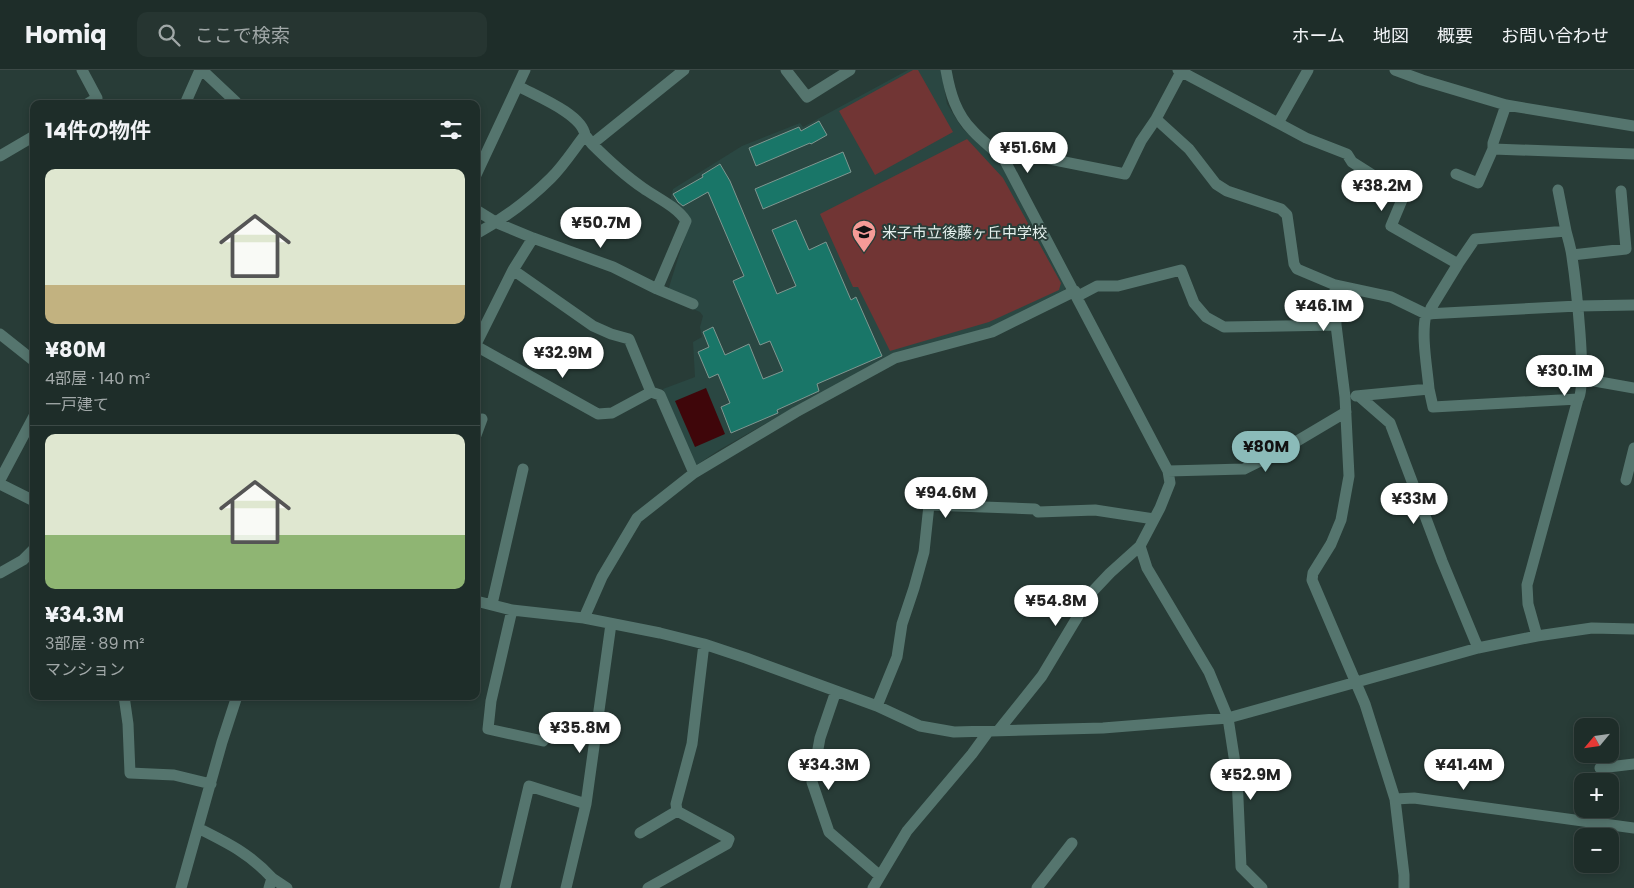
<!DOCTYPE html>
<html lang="ja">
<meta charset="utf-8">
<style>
body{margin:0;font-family:Poppins,"Noto Sans JP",sans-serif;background:#263531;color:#f1f3f6;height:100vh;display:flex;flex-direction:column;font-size:19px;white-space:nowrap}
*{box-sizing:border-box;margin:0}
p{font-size:16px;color:#a1a8a8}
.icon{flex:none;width:28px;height:28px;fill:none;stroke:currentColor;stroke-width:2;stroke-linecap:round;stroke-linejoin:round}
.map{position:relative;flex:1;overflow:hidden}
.details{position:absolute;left:30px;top:30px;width:450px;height:600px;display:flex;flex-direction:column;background:#1e2d29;border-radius:10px;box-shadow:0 2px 8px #0003,0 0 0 1px #3c4946}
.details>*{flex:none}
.needle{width:32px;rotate:241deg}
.tools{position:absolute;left:1574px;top:648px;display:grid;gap:10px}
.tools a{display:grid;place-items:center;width:45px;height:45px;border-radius:10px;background:#1e2d29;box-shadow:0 2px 8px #0003,0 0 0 1px #3c4946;font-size:25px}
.price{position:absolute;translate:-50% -42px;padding:0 11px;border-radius:18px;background:#fff;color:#222;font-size:16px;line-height:32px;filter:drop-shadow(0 1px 2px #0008)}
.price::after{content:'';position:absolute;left:50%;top:30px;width:15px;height:11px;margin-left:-8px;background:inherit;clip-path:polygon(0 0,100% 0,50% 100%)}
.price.active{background:#8bbbb9;color:#111}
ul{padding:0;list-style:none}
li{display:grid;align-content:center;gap:10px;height:265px;padding:0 15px}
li+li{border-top:1px solid #3c4946}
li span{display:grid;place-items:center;height:155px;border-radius:10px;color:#555}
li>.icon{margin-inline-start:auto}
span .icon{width:90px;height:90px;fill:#fffc;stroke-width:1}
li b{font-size:21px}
h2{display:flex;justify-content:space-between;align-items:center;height:60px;padding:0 15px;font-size:21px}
header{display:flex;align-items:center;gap:30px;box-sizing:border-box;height:70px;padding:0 25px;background:#1e2d29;border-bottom:1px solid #3c4946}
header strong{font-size:24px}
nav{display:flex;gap:28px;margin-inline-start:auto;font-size:18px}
.search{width:350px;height:45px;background:#263531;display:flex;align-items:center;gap:12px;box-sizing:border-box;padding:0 18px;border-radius:10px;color:#a1a8a8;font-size:19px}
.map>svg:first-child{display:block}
.built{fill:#2a4742}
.green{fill:#713534}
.water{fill:#3f060a}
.building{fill:#197668;stroke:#809791}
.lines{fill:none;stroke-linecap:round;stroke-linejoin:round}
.street{stroke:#55756e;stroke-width:11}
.labels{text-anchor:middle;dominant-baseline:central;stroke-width:4;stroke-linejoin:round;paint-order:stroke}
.poi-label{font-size:15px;fill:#e4f0ed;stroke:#283c37;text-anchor:start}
</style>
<header>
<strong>Homiq</strong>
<div class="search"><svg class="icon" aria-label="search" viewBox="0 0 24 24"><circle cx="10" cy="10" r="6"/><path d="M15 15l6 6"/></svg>ここで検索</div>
<nav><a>ホーム</a><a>地図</a><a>概要</a><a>お問い合わせ</a></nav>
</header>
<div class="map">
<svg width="1634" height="818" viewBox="0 0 1634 818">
<rect width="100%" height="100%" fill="#283c37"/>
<path class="built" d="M908 0H941L947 34 962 58 997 90 1004 99 1066 213 1064 222 990 257 884 290 761 356 719 380 695 396 663 319 695 307 693 272 702 267 700 257 703 246 700 242 666 227 689 153 670 132 673 119 742 76 800 53 803 57Z"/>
<path class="green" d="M913 0H918L953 62 875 105 839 41Z
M967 69 1003 108 1061 213 1059 220 989 252 890 281 858 217H853L820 144Z"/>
<path class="water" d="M706 318 725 364 695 377 675 331Z"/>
<path class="building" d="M819 51 827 65 811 74 810 73 756 96 749 78 799 57 801 61Z
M843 82 851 102 763 139 755 119Z
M720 94 730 111 777 224 796 216 772 160 796 150 809 180 826 172 851 230 856 227 882 286 817 314 819 321 777 340 778 343 731 363 721 337 730 333 718 304 709 308 698 282 709 277 703 262 713 257 725 285 749 274 763 309 783 301 770 271 760 275 733 211 744 206 708 122 683 136 678 132 673 124 703 107 702 105Z"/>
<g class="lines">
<path class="street" d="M82 0 97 28 87 34
M202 0 236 32
M786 0 807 27 850 0
M946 0C950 23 956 44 973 61 983 72 995 80 1005 91L1168 401 1170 413 1160 438 1140 476 1147 498 1209 602 1228 648 1237 706 1241 797 1262 818
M1178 0 1278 53 1308 0
M1395 0 1422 10 1506 35 1634 56
M1181 2 1156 49 1189 79 1216 114 1227 121 1281 139 1287 145 1294 194 1297 199 1335 215
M518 16C536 26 582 44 585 65
M185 34 200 0
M1506 35 1493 73V79L1634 84
M1278 53 1306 68 1347 84 1352 92 1404 125 1391 156 1458 194 1431 238V244
M592 74C607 89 624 105 643 118 657 128 676 136 686 151L657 219
M998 82 1004 80 1125 104 1141 71 1156 49
M0 86 34 66
M1456 104 1478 113 1493 79
M476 105 525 0
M1558 120 1566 161
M476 140 497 153 533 168 613 197 657 219 693 234
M476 164C503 149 529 130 551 108 564 95 574 79 585 65L592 74 684 0
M1572 185 1626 179 1621 121
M1458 194 1475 169 1566 161C1568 169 1571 178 1572 187 1575 207 1588 318 1578 329L1527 515 1528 534 1537 566
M513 200 593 256 611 264 629 269 651 322 660 325 694 403
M1078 226 1097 216H1118L1181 200 1194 233 1206 247 1224 257 1336 255
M1634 235 1578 236 1426 244 1391 227 1335 215 1336 255 1345 327 1349 406 1341 450 1331 474 1313 503 1312 510 1365 634 1395 729 1414 728 1634 758
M1426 244C1421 266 1427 296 1429 319
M0 264 34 291
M476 274 513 200 533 168
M476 276 598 344 612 343 651 322
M1583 309 1634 318
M1356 326 1429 319 1433 337 1578 329
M1359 326 1390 353 1442 491 1478 578
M476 365 482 349
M1168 401 1244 399 1282 380 1346 342
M0 410 34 346
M1626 410 1634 378
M0 414 34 431
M0 503 23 490 34 479
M476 531 512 540 584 548 660 563 704 574 746 588 877 636 920 656 954 662 1103 658 1228 648 1478 578 1537 566 1592 558 1634 559
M492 534 523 399
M512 540 491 631 488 659 543 671
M584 548 602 507 637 448 694 403 796 342 895 288 992 262 1075 221
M836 621 820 668 812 712 829 762 880 806
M124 626 128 654 130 703 174 705 211 714
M877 636 897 587 902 554 914 518 924 482 929 435 1035 439 1038 442 1095 440 1154 449
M998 661 1042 606 1093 521 1110 503 1140 476
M1600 698 1634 694
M1395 729 1404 805V818
M198 758C228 773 249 783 272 808L269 818
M640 763 677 741 676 734 692 674 704 574
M272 808 287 818
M181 818 222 672 237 626
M505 818 529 716 586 734
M566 818 586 734 611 554
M648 818 727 774 729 769 677 741
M873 818 907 761 972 684 988 662
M1037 818 1072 773"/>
</g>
<defs>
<symbol id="school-pin" viewBox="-11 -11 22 30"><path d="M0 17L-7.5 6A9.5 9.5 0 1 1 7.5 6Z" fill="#f59b97" stroke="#283c37"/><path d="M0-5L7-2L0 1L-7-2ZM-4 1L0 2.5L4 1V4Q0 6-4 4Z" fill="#111"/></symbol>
</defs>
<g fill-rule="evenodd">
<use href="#school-pin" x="850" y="148" width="28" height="38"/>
</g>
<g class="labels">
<g class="poi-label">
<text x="882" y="162">米子市立後藤ヶ丘中学校</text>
</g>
</g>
</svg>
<div class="tools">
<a><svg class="needle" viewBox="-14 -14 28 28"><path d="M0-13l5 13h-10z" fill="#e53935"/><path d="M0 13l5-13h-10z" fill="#a1a8a8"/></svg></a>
<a>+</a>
<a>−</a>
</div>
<b class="price" style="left:1028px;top:104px">¥51.6M</b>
<b class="price" style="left:1382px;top:142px">¥38.2M</b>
<b class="price" style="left:601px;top:179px">¥50.7M</b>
<b class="price" style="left:1324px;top:262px">¥46.1M</b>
<b class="price" style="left:563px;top:309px">¥32.9M</b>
<b class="price" style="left:1565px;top:327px">¥30.1M</b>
<b class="price active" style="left:1266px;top:403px">¥80M</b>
<b class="price" style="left:946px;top:449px">¥94.6M</b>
<b class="price" style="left:1414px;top:455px">¥33M</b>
<b class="price" style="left:1056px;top:557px">¥54.8M</b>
<b class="price" style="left:580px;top:684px">¥35.8M</b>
<b class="price" style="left:829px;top:721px">¥34.3M</b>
<b class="price" style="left:1464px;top:721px">¥41.4M</b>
<b class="price" style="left:1251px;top:731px">¥52.9M</b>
<section class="details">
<h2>14件の物件<svg class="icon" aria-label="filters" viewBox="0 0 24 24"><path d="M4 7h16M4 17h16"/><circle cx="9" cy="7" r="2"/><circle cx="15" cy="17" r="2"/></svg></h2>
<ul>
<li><span style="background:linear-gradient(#dfe7d0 75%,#c2b280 0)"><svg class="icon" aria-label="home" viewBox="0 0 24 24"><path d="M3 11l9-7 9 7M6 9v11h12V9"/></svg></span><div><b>¥80M</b><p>4部屋 · 140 m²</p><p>一戸建て</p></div></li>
<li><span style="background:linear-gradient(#dfe7d0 65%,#8fb573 0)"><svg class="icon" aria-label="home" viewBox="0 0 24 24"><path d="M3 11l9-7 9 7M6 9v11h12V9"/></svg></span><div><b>¥34.3M</b><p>3部屋 · 89 m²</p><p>マンション</p></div></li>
</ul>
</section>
</div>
